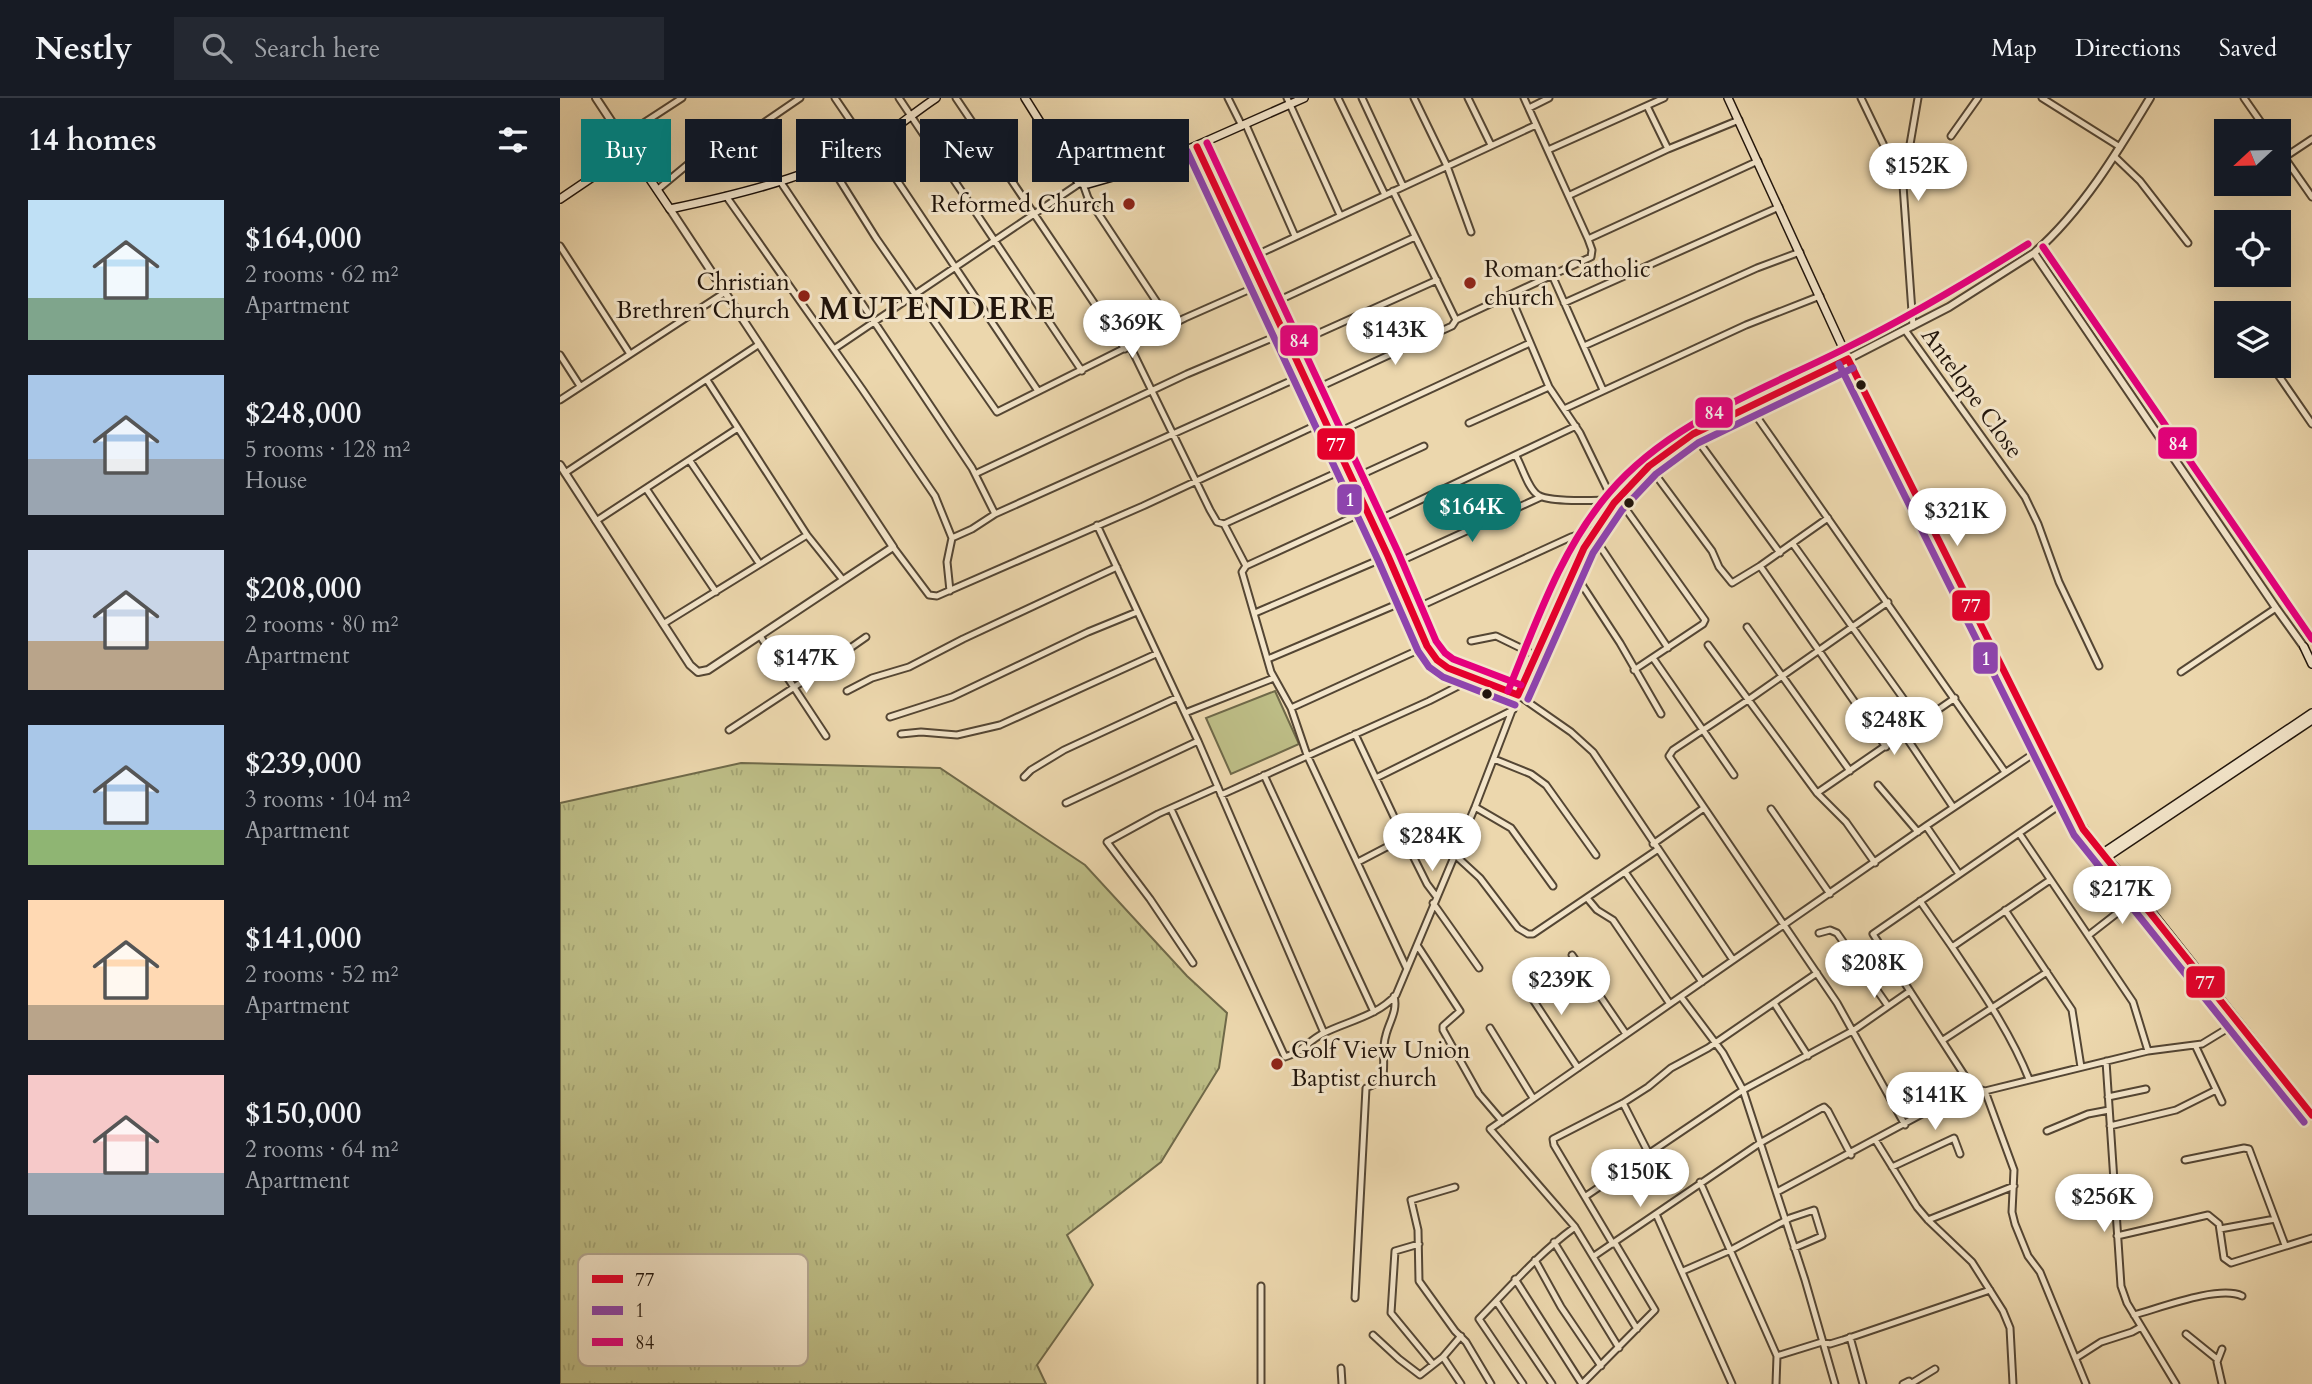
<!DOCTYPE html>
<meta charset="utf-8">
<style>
body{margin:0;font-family:Cardo,serif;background:#242831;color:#f1f3f6;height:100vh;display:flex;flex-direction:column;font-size:26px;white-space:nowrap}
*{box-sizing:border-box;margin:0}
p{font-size:23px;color:#9ea1a6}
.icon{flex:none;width:38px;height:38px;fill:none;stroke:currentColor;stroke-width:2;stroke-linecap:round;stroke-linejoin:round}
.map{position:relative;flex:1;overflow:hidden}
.panel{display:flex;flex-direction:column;background:#171b24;width:560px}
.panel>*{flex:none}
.banner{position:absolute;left:21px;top:21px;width:665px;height:63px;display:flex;gap:14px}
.needle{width:46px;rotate:248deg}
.fabs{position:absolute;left:1654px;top:21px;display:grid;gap:14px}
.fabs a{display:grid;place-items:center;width:77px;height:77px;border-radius:0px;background:#171b24;box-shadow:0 7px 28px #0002;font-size:35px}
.price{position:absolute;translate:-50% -60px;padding:0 16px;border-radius:24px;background:#fff;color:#222;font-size:23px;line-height:46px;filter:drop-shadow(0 2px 4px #0008)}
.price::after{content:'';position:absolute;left:50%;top:42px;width:21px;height:16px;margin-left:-10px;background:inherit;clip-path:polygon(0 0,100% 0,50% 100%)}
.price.on{background:#0f766e;color:#fff}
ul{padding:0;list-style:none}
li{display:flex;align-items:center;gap:21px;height:175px;padding:0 28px}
li span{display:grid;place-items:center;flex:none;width:196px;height:140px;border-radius:0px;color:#555}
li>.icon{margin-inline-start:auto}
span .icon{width:84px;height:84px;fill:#fffc;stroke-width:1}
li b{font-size:30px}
h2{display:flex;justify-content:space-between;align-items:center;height:84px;padding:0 28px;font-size:30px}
.tag{padding:0 24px;border-radius:0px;background:#171b24;box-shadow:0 7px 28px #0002;font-size:24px;line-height:63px}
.tag.on{background:#0f766e;color:#fff}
header{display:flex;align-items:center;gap:42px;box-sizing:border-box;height:98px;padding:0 35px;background:#171b24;border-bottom:2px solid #363941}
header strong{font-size:33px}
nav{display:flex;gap:38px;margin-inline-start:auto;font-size:24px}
.search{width:490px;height:63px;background:#242831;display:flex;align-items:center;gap:18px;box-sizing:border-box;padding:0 24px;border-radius:0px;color:#9ea1a6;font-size:26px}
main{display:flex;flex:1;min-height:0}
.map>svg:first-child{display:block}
.grass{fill:url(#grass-tufts);stroke:#6f6949;stroke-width:2}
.pitch{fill:#bdbd86;stroke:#6f6949;stroke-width:2}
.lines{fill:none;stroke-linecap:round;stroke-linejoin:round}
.minor-casing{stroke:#544634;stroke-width:9}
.tertiary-casing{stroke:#544634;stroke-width:10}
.secondary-casing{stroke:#21150c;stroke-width:10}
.minor{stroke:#f3e5ca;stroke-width:5}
.tertiary{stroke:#f3e5ca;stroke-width:6}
.secondary{stroke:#f3e5ca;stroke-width:7}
.bus-1-casing{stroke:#f3e5ca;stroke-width:12}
.bus-2-casing{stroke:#f3e5ca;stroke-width:12}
.bus-3-casing{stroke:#f3e5ca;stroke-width:12}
.bus-1{stroke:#e4002b;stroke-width:7}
.bus-2{stroke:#8e44ad;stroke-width:7}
.bus-3{stroke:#e5007d;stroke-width:7}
.poi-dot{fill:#8f2418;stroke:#f3e5ca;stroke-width:2.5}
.bus-dot{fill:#21150c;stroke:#f3e5ca;stroke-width:2.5}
.labels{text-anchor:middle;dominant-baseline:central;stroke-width:6;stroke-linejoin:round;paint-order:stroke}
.poi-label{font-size:24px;fill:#21150c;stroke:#f3e5ca;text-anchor:end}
.street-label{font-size:24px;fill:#21150c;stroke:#f3e5ca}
.district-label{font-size:32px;font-weight:bold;letter-spacing:2px;fill:#21150c;stroke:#f3e5ca}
.key{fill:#f3e5ca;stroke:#b4a791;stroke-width:2}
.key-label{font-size:19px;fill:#21150c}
.line-badge{stroke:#f3e5ca;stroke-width:2.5}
.badge-label{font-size:19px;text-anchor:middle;font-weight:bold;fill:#fff}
</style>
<header>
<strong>Nestly</strong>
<div class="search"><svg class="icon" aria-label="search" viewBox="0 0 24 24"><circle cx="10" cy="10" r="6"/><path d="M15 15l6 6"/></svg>Search here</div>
<nav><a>Map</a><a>Directions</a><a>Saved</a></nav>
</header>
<main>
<section class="panel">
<h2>14 homes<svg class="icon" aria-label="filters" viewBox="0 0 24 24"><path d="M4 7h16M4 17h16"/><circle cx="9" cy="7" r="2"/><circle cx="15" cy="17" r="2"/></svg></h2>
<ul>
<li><span style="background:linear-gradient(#bfe0f5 70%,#7fa58c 0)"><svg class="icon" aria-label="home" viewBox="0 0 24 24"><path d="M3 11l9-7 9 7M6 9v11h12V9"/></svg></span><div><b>$164,000</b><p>2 rooms · 62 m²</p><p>Apartment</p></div></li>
<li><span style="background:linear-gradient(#a9c7e8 60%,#9aa5b1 0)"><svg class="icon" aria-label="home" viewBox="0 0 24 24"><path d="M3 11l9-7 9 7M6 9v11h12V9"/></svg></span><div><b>$248,000</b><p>5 rooms · 128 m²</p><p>House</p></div></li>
<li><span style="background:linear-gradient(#c9d6e8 65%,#b9a48a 0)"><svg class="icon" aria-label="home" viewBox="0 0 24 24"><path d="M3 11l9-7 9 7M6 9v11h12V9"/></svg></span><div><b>$208,000</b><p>2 rooms · 80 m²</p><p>Apartment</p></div></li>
<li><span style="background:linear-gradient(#a9c7e8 75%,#8fb573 0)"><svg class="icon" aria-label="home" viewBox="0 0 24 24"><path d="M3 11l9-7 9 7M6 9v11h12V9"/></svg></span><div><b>$239,000</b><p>3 rooms · 104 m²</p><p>Apartment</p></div></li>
<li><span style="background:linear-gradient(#ffd9b3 75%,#b9a48a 0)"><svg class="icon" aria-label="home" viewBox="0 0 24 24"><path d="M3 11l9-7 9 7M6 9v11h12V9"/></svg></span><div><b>$141,000</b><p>2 rooms · 52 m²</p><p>Apartment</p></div></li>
<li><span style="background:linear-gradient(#f6c9c9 70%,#9aa5b1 0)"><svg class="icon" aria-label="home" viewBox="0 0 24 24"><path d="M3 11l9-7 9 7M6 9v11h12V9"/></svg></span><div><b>$150,000</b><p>2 rooms · 64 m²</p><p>Apartment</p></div></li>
</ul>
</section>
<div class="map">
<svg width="1752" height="1286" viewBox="0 0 1752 1286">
<defs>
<pattern id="grass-tufts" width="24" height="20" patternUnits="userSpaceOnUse" patternTransform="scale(1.75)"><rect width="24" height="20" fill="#bdbd86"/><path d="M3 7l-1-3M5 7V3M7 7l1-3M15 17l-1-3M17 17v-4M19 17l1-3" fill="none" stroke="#a2a272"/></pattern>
</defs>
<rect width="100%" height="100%" fill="#ecd7ad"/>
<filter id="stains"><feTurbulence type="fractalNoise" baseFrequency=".00286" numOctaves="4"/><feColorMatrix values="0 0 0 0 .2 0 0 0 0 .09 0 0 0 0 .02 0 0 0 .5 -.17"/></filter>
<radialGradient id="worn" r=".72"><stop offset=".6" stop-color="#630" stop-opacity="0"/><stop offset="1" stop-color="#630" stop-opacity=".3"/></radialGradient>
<path class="grass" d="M181 665 380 670 525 767 627 878 667 915 659 970 601 1064 507 1137 533 1187 477 1267 486 1286H0V705Z"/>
<path class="pitch" d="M715 593 739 646 671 676 646 620Z"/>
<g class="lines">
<defs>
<path id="minor" d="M275 0 307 47
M339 0 522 273
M396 0 565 251
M668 0 682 28
M727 0 780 117
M778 0 825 97
M802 0 843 88
M854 0 887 68 911 134
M908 0 931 47
M1301 0 1343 87 1353 228
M1482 0 1560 49
M1684 0 1707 33
M1087 8 1108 51
M969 10 989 0
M686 27 735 138
M1391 38 1418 0
M62 39 122 0
M312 45 478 293
M1718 50 1752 99
M988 52 1104 0
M1554 58 1580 83 1628 145
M1725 59 1752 41
M269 65 316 140 437 314 625 220 702 186
M220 83 412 370 435 416
M523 86 528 100 612 227
M1343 87 1358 0
M97 92 144 53 202 26 240 0
M833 93 896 222 1031 159 1032 152 1028 141 964 0
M1010 97 1108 51 1179 22
M166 98 302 291 375 398 392 440 387 464 390 493
M1028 141 1198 63
M0 148 70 256
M690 160 976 27
M992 177 1043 292
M950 197 989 289 1020 335 1054 405
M1004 205 1219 109
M711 206 855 139
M1345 232 1465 399 1478 426 1499 484 1539 568
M570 248 650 412 657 424 664 426 686 468 682 474 711 574 731 610 747 657 847 871
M730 248 877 182
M1024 248 1197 170 1240 154
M274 251 520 85
M0 257 20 288
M1712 268 1752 326
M147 282 247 437 283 482
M751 293 892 228 896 222
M0 302 164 195
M1190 309 1445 674
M1004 311 1186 227 1260 198
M909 325 989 289
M1133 336 1220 455
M772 337 970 245
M956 358C962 368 968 391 978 397 990 405 1036 402 1051 402
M130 363 199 465
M1089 368 1152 453 1159 469 1172 485 1200 468 1268 420
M5 375 198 247
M415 376 627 276 724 235
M792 381 864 348
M87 392 156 494
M1058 400 1145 522 1143 526 1074 572
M36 423 178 330
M812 425 1016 328
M664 426 787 370
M537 427 638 643 764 935
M1032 436 1108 550
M392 440 412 431 435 416 744 277
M1233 446 1360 624
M333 449 369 497 377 498 583 408 765 323
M832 467 981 399
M686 468 806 413
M1200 468 1326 649
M1013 473 1060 545 1101 616
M1328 504 1188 602 1113 652 1109 658 1277 905 1345 1027
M852 512 1011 439 1035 432
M695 515 828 458
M103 526 247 437
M1187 529 1290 673
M200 538 266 638
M911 543 936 538 975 557
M1148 547 1257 695 1286 724 1315 765
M1093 560 1174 677
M708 561 847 502
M1621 574 1716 510
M287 593 312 580 349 569 403 541 557 469
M731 610 867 548
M625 615 714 580
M330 619 392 599 528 534 577 514
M169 632 233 590 306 539
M341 636 361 634 397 637 440 627 596 556
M795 636 844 740 867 786 876 798
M1344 636 1393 709
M934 661 971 676 986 687 1036 757
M704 677 814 914
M464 679 471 672 504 652 616 600
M816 680 953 612
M1318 687 1358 734
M1257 695 1395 600
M661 697 869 603 912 581
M506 705 638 643
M915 709 951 730 993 788
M611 711 725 959C740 955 749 943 762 936 787 923 816 919 836 897L915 709 958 597 1011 634 1033 654 1173 862
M1211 711 1270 796
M1366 728 1399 776
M1459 735 1573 904 1588 953
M1093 746 1144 710
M895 757 920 780 958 830 968 836H973L1097 752
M798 764 844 740
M1065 774 1142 884
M1027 800 1037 812 1053 822 1110 906
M1360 803 1392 849 1490 782
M873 805 919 870
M1445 812 1512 912 1521 969
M1259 835 1270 832 1277 835 1328 908
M1529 837 1579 798
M857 847 900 913 883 928V932L919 996 942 1023
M1392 849C1420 891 1450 933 1469 981
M1012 857 1066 936
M633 865 590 801 547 744 598 716 658 689
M960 882 1018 970
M1121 899 1163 955 1183 992 1245 1182 1275 1286
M1214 905 1248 958
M930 930 973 1000
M1383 942 1487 874
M1635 947 1662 1004
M1546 963 1561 1188 1567 1205 1616 1286
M1412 989 1313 836 1507 702
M1425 993 1454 1072 1452 1114 1455 1126 1468 1158 1480 1174 1526 1286
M1548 999 1586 991
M1063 1005 1089 1056
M1550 1028 1616 1012 1656 992
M1487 1033 1528 1016 1549 1012
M1316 1043 1357 1109 1368 1122 1412 1164 1443 1213 1450 1230 1453 1286
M1625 1062 1684 1050 1689 1051 1725 1147
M1332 1069 1394 1040 1400 1056
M1140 1084 1217 1258
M895 1089 851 1102 858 1132 859 1183 895 1233 906 1244 931 1286
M1217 1094 1412 989 1425 993 1588 953 1642 946 1678 924
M1026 1098 1183 992 1294 932 1350 893
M1096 1116 1172 1286
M1368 1122 1454 1088
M1660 1131 1715 1121
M1557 1138 1648 1117 1659 1126 1664 1160 1671 1165 1752 1140
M994 1144 1059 1250
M859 1146 835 1153 831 1215 873 1266
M1053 1146 994 1047 993 1041 1063 1005 1088 989 1111 970 1148 950 1257 875
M1034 1158 1200 1045 1260 1011 1264 1009 1268 1013 1291 1057
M975 1162 1001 1209 1041 1268
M1123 1173 1171 1152 1230 1120 1254 1112 1262 1138 1234 1150
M955 1181 1022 1286
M795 1200 806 990 822 983C826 969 821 952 826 937 829 924 838 913 834 898
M936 1203 992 1286
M1574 1217C1600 1210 1659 1187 1682 1198
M1077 1231 1015 1129 930 1031 1366 728 1482 650
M1626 1236 1657 1261
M813 1237 839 1261 860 1277 883 1259 901 1286
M1290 1239 1303 1286
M883 1259 901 1238
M1516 1260 1541 1244 1572 1234 1581 1229
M781 1270 782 1286
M1352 1285 1375 1271
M701 1286V1188
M963 1286 919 1221C950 1189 978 1156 1015 1129
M1022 1286 1095 1212 1055 1145
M1216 1286 1217 1258 1262 1244 1270 1246 1283 1242 1430 1192
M1343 1286 1349 1283 1352 1286
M1662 1286 1657 1264 1662 1251"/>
<path id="tertiary" d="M36 0 71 53
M1474 155 1716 510 1744 549
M1288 261 1389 209 1474 155C1522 113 1557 55 1590 0
M0 367 130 567 138 574 148 572 333 449 110 111"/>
<path id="secondary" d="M465 0 515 80 520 85 528 86 588 69 744 0
M1168 0 1288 261 1519 723 1528 737 1579 798 1752 1017
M637 49 828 458 867 548 877 562 888 570 912 581 958 597 1024 450 1054 405 1089 368 1133 336 1288 261
M0 101 71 53 110 111C176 97 255 78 314 44 335 31 355 14 376 0
M1744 549 1752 566
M1543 755 1752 615
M1547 759 1752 622"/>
</defs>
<use href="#minor" class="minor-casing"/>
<use href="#tertiary" class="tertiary-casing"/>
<use href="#secondary" class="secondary-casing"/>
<use href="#minor" class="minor"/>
<use href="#tertiary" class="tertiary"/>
<use href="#secondary" class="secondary"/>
<defs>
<path id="bus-1" d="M637 49 828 458 867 548 877 562 888 570 958 597
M1288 261 1523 731 1752 1017
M958 597 1024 450 1054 405 1089 368 1133 336 1288 261"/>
<path id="bus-2" d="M627 53 818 462 858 553 869 569 883 579 955 607
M1279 266 1514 737 1744 1024
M968 601 1033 455 1062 412 1096 376 1138 345 1293 270"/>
<path id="bus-3" d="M647 45 838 454 876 543 885 555 893 561 961 587
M1483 149 1752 541
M948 593C976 525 1001 451 1049 395 1111 322 1206 291 1288 249 1351 218 1409 183 1468 146"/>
</defs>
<use href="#bus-1" class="bus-1-casing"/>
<use href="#bus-2" class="bus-2-casing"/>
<use href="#bus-3" class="bus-3-casing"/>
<use href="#bus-1" class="bus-1"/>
<use href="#bus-2" class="bus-2"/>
<use href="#bus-3" class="bus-3"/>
</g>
<g class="poi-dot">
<circle cx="569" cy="106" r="7"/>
<circle cx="910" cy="185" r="7"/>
<circle cx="244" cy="198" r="7"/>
<circle cx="717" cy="966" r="7"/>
</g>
<g class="bus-dot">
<circle cx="1301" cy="287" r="6"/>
<circle cx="1069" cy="405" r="6"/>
<circle cx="927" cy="596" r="6"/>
</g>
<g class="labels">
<g class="poi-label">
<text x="555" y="106">Reformed Church</text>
<text x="924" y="171" text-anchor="start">Roman Catholic<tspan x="924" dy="28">church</tspan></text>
<text x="230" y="184">Christian<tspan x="230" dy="28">Brethren Church</tspan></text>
<text x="731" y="952" text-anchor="start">Golf View Union<tspan x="731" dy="28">Baptist church</tspan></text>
</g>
<g class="street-label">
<text transform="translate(1412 295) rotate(54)">Antelope Close</text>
</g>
<g class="district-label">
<text x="378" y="211">MUTENDERE</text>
</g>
</g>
<rect x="18" y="1156" width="230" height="112" rx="10" class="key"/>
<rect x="32" y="1177" width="31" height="8" fill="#e4002b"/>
<rect x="32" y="1208" width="31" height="9" fill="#8e44ad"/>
<rect x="32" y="1240" width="31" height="8" fill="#e5007d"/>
<g class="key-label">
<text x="75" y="1188">77</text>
<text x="75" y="1219">1</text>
<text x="75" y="1251">84</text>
</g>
<g class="line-badge">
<rect x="719" y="226" width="40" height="33" rx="7" fill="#e5007d"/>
<rect x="1134" y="298" width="40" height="33" rx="7" fill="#e5007d"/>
<rect x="1597" y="328" width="41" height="34" rx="7" fill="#e5007d"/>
<rect x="756" y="329" width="40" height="34" rx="7" fill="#e4002b"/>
<rect x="776" y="385" width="27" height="33" rx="7" fill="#8e44ad"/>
<rect x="1391" y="491" width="40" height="33" rx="7" fill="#e4002b"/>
<rect x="1412" y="543" width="27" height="34" rx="7" fill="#8e44ad"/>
<rect x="1625" y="867" width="41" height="34" rx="7" fill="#e4002b"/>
</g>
<g class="badge-label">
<text x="739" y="249">84</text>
<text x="1154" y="321">84</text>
<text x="1618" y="352">84</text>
<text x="776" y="353">77</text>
<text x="790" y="408">1</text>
<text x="1411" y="514">77</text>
<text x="1426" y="567">1</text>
<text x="1645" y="891">77</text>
</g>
<rect width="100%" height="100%" filter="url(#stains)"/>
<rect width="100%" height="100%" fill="url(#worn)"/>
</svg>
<div class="fabs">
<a><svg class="needle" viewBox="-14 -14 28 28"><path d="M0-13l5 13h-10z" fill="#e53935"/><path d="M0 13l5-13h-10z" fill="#9ea1a6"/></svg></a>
<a><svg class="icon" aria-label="locate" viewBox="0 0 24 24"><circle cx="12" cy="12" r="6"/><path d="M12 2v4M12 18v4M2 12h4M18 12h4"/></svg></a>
<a><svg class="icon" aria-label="layers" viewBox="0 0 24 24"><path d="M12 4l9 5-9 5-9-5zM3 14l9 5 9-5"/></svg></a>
</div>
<b class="price" style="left:1358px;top:105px">$152K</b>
<b class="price" style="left:572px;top:262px">$369K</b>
<b class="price" style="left:835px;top:269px">$143K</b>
<b class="price on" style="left:912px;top:446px">$164K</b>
<b class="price" style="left:1397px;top:450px">$321K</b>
<b class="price" style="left:246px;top:597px">$147K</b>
<b class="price" style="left:1334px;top:659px">$248K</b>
<b class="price" style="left:872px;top:775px">$284K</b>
<b class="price" style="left:1562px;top:828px">$217K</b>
<b class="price" style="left:1314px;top:902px">$208K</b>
<b class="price" style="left:1001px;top:919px">$239K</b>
<b class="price" style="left:1375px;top:1034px">$141K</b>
<b class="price" style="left:1080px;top:1111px">$150K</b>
<b class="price" style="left:1544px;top:1136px">$256K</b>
<div class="banner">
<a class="tag on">Buy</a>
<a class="tag">Rent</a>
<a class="tag">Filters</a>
<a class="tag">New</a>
<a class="tag">Apartment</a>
</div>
</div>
</main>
